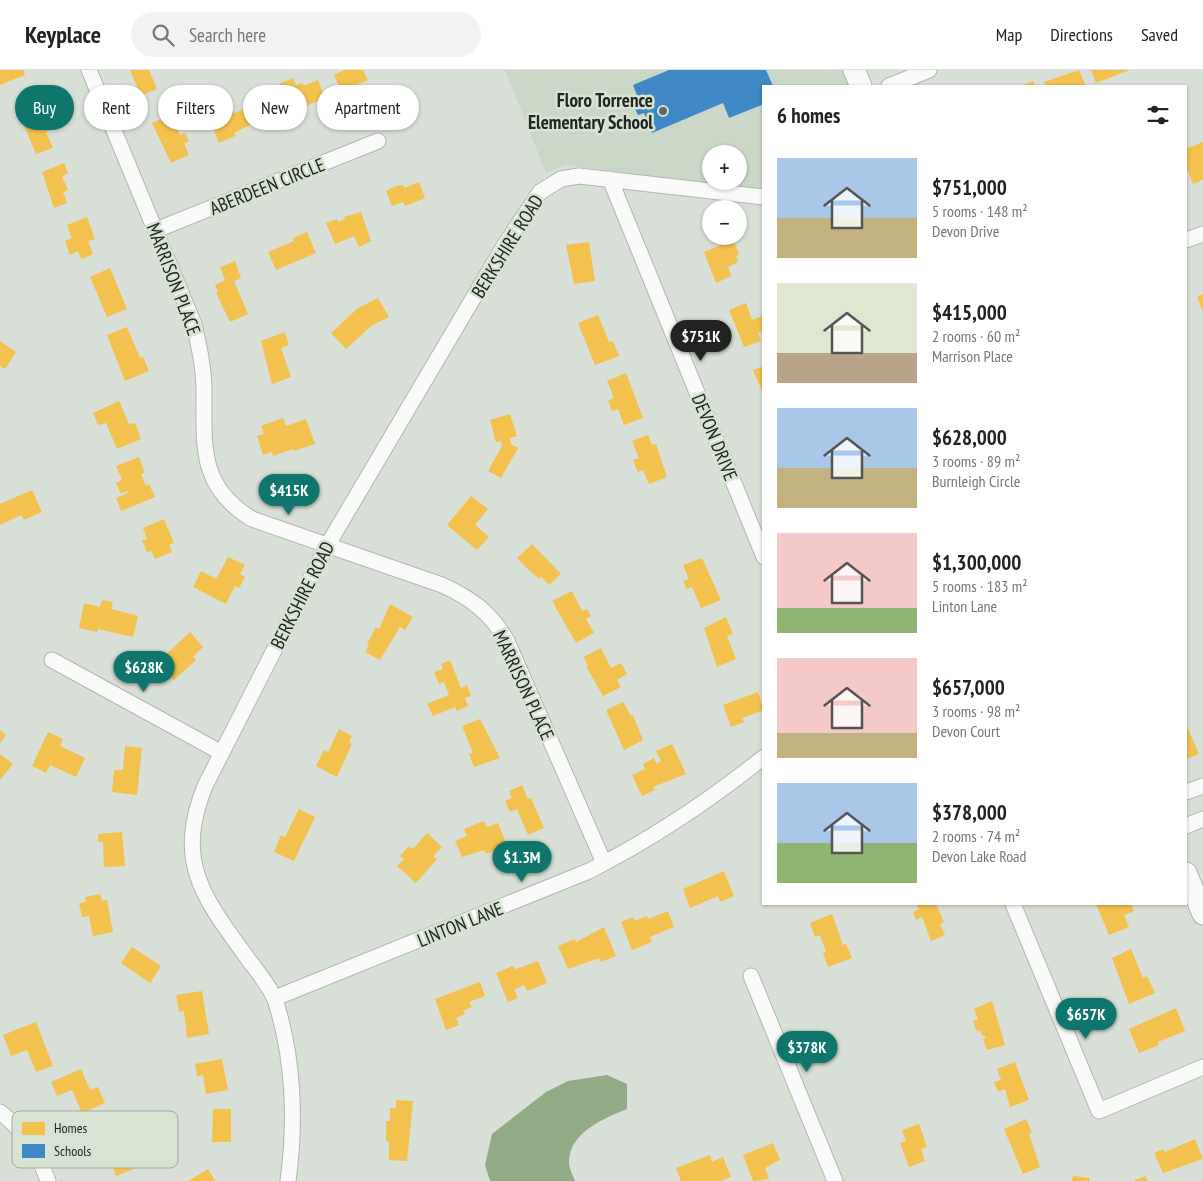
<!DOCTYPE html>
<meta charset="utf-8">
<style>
body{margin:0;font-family:"PT Sans Narrow",sans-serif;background:#f2f2f2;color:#222;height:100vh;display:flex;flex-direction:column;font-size:19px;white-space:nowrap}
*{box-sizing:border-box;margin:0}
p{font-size:16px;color:#767676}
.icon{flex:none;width:28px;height:28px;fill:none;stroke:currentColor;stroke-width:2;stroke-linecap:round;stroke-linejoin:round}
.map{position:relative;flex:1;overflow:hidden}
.details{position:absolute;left:762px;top:15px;width:425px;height:820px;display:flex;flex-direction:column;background:#fff;border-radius:0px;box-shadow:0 1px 4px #0004}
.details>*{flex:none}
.top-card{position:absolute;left:15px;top:15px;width:475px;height:45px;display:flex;gap:10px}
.tools{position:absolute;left:702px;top:75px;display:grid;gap:10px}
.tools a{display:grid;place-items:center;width:45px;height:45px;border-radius:50%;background:#fff;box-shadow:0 1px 4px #0004;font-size:25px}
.price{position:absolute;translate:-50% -42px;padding:0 11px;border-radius:18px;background:#0f766e;color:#fff;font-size:16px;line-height:32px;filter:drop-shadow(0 1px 2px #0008)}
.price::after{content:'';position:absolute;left:50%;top:30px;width:15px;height:11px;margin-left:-8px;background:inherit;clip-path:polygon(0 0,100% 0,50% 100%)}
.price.current{background:#222;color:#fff}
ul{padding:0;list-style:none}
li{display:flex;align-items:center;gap:15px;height:125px;padding:0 15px}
li span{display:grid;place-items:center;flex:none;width:140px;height:100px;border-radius:0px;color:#555}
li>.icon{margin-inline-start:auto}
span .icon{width:60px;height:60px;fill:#fffc;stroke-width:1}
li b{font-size:21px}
h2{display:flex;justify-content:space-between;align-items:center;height:60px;padding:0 15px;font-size:21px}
.chip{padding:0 18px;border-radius:22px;background:#fff;box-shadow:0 1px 4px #0004;font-size:18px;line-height:45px}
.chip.current{background:#0f766e;color:#fff}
header{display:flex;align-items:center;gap:30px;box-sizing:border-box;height:70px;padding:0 25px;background:#fff;border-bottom:1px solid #e0e0e0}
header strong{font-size:24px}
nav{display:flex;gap:28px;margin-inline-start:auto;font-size:18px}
.search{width:350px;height:45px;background:#f2f2f2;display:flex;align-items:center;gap:12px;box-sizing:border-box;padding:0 18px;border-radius:28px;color:#767676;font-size:19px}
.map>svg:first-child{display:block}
.built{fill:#cbd7c7;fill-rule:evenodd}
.water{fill:#91ab84}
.homes{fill:#f2c14e}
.schools{fill:#3f88c5}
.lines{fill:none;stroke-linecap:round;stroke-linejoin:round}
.street-casing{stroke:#b1b7af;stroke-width:17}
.secondary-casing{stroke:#b1b7af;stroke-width:23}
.street{stroke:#f9faf9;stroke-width:15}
.secondary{stroke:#f9faf9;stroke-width:21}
.poi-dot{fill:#626760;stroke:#d8e4d3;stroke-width:2}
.labels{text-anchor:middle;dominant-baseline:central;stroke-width:5;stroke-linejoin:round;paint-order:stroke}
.poi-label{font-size:19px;font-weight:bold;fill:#222620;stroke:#d8e4d3;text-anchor:end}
.street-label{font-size:19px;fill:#222620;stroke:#d8e4d3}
.key{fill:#d8e4d3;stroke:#a1ab9d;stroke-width:1}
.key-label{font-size:14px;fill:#222620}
</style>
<header>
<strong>Keyplace</strong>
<div class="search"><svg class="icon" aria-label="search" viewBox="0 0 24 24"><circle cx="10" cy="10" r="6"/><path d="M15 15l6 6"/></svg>Search here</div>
<nav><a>Map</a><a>Directions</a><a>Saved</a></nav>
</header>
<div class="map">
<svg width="1203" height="1111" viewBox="0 0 1203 1111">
<rect width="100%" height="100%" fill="#d9e0d7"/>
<path class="built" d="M505 0H843L851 16H764V119H757L565 95 546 103ZM711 84H739V111H711Z"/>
<path class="water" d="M607 1005 627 1014V1039C604 1048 569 1063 569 1092 569 1098 573 1106 575 1111H490L485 1095 492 1064 546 1022 568 1011Z"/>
<path class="homes" d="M0 0H23L25 5 0 15Z
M130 0H149L157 19 141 26Z
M344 0H363L368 10 356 15 360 23 345 30 334 5Z
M1079 0 1086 16H1046L1044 12Z
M1091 0H1130L1096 13Z
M293 8 296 15 302 13 304 16 318 10 325 28 291 42 289 36 278 41 272 26 282 21 279 14Z
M1033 11 1035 16H1021Z
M230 33 234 43 254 35 260 50 234 63 235 66 219 73 211 53 224 48 220 37Z
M37 39 42 51 45 50 49 61 46 62 53 78 36 84 20 46Z
M172 45 180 65 185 63 189 71 184 73 189 85 171 93 152 53Z
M1203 72V110L1193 114 1186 97V79Z
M64 93 68 103 62 106 68 120 63 122 67 133 54 138 42 102Z
M419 112 425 128 405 136 403 132 392 136 386 121 396 116 403 115 404 118Z
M361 142 371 171 359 177 354 166 335 174 326 153 337 149 338 152 345 149 344 147Z
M87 147 95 169 88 171 93 184 81 189 78 181 70 185 65 171 72 168 67 155Z
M307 162 316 183 276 200 268 182 294 171 293 168Z
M733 170 739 184 736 186 738 192 728 197 731 206 716 213 704 182Z
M589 172 595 211 574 214 566 175Z
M235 191 241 208 234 211 248 244 230 252 216 223 218 222 215 215 225 210 220 197Z
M110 198 127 239 107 247 90 207Z
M1203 224V241L1197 227Z
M378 228 389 247 371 256 346 279 331 263 358 238Z
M746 233 752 250 762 246 764 260 758 263 761 271 744 277 729 240Z
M598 245 609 272 613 271 619 286 595 295 578 253Z
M127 257 140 288 143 287 149 301 125 311 107 265Z
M285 262 289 275 281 278 291 307 272 314 261 271Z
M0 271 16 282 5 299 0 296Z
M764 296V325L753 300Z
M626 303 643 348 624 355 618 339 612 341 608 331 614 328 607 311Z
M119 331 129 354 135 353 141 369 117 379 106 353 98 355 93 343Z
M510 344 517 366 510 368 511 374 518 378 501 408 488 401 502 376 501 371 496 372 490 350Z
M283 348 286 356 306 349 315 374 294 381 293 379 273 386 272 382 263 385 257 366 264 364 261 356Z
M648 365 652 375 656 374 667 407 649 414 643 400 638 402 633 390 639 388 632 371Z
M139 387 145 403 141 404 146 416 149 414 155 427 121 441 116 428 128 423 127 421 121 424 116 413 122 410 116 396Z
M32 420 42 442 24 450 21 445 0 455V434Z
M471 426 488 439 475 455 489 467 477 480 447 455Z
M164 449 174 473 169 475 172 482 155 489 151 481 147 482 142 470 147 469 143 458Z
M532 474 561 504 549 515 541 507 540 509 532 503 517 488Z
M228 487 245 495 240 504 245 507 239 518 235 516 226 534 193 517 201 501 216 509Z
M702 488 721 530 701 538 692 517 687 519 683 511 689 509 683 495Z
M572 521 582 541 587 539 591 546 586 549 594 563 576 573 552 531Z
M102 530 113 532 111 539 138 546 133 567 98 559 97 562 79 558 84 533 100 537Z
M390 534 413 547 405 560 400 557 380 590 365 582 369 575 367 574 376 557 379 559Z
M726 547 733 564 727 566 736 589 717 597 704 558Z
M190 562 203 577 193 587 196 590 174 610 157 593Z
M601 578 611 598 621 593 627 604 617 610 621 617 603 626 586 596 588 595 583 587Z
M450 590 461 618 467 615 471 626 465 628 468 636 457 641 455 637 433 646 427 634 449 625 444 612 439 614 434 602 443 599 441 594Z
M758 622 764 640 742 648 744 652 731 657 723 635Z
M623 632 631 646 633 645 643 670 624 680 606 640Z
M480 649 500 688 474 697 469 684 473 683 462 656Z
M1186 654 1199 684 1186 689Z
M339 659 352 666 349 672 352 674 337 707 316 696 324 680 328 682Z
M0 660 6 665 0 673Z
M48 662 63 669 60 676 85 688 76 707 50 695 46 703 32 696Z
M672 674 686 704 653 717 655 720 642 726 632 705 645 699 643 694 654 688 657 694 661 691 656 681Z
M125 676 142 678 137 725 112 722 114 700H123Z
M0 684 13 694 0 710Z
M522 715 528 729 531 728 544 758 528 765 517 739 510 742 505 731 512 728 509 721Z
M299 739 315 747 294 791 274 782 281 765 285 767Z
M484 751 487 757 498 753 507 775 486 784 484 780 462 787 455 771 467 766 464 759Z
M122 762 125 796 104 797 103 772H98V764Z
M427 763 442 777 433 786 437 789 416 813 397 796 404 789 400 786 409 776 413 779Z
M724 801 734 826 720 832 718 826 690 838 683 819Z
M100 824 102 831 107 830 113 862 93 866 89 846 82 847 79 833 86 832 85 827Z
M916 834H936L944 852 940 854 945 865 931 871 922 847 916 850 913 842 919 839Z
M1096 834H1131L1134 841 1124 845 1129 857 1109 865Z
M668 841 674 857 650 867 652 872 632 880 621 852 633 847 634 851 647 846 648 849Z
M832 844 843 875 846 874 852 888 828 897 823 883 826 882 820 865 815 867 810 853Z
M604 857 616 886 601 892 599 888 568 899 558 876 575 869 576 872Z
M132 877 161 896 150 913 121 893Z
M1131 879 1143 908 1147 906 1155 923 1129 934 1112 888Z
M538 891 547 913 527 921 524 915 514 920 518 928 508 932 496 903 512 896 516 899Z
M480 912 485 926 469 932 472 937 463 941 465 944 456 948 459 955 446 960 435 929Z
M202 921 209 964 187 968 184 941 179 942 176 925Z
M992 931 1005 975 987 980 983 969 986 968 984 965 982 966 980 960 977 962 973 951 978 949 974 939Z
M1176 938 1185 961 1158 972 1159 975 1139 983 1129 959Z
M36 952 53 996 36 1002 27 980 11 986 3 965Z
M222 989 228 1020 206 1024 203 1005 197 1006 195 994Z
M1015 992 1029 1030 1010 1037 1005 1019 998 1022 994 1012 1001 1010 997 999Z
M81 999 90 1020 98 1017 105 1033 82 1043 72 1020 57 1026 51 1012Z
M396 1030 413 1031 407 1091 389 1090V1071H386V1051H390V1038H396Z
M213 1039H231V1072H212Z
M1026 1049 1032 1062 1029 1064 1040 1097 1023 1104 1004 1059Z
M111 1054 115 1065 122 1062 130 1087 137 1085 141 1096 116 1106 97 1059Z
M919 1054 927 1077 921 1079 925 1091 909 1097 900 1073 906 1071 902 1060Z
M1195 1069 1203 1089 1163 1103 1154 1083 1163 1079 1165 1082Z
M773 1073 780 1090 765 1098 769 1109 753 1111 743 1085Z
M710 1085 712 1092 723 1087 731 1107 721 1111H681L676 1098Z
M208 1099 215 1111H188Z
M1073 1106 1090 1108 1089 1111H1072Z
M1146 1106 1148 1111H1133Z"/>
<path class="schools" d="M669 0H766L773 16H764V34L729 48 723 33 652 63 644 43 638 45 635 39 641 36 633 15Z"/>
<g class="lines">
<defs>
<path id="street" d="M89 0 194 254C199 276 204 298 204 322 204 376 199 417 252 449L442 515C471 528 491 543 507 571L604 793
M889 16 929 0
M610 109 764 487
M156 160 378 71
M1186 170 1203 164
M52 590 222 683
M1186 722 1203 716
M1186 756 1203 749
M1013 834 1099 1041 1203 997
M751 906 835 1111
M275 928 589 801C652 769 709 731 764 687
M0 1042C24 1061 38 1082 48 1111
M288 1111C296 1052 294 987 275 930 270 916 256 900 248 889 204 828 174 793 205 716L327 476 504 176 540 122 561 109 579 106 764 127"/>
<path id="secondary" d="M854 0 861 16
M1186 803 1203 844"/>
</defs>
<use href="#street" class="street-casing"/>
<use href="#secondary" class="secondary-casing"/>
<use href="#street" class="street"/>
<use href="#secondary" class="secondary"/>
</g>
<circle class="poi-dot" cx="663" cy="41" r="5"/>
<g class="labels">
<g class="poi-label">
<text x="653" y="30">Floro Torrence<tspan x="653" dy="22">Elementary School</tspan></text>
</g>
<g class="street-label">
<text transform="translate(267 116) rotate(-22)">ABERDEEN CIRCLE</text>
<text transform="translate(507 176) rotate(-58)">BERKSHIRE ROAD</text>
<text transform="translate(174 209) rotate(69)">MARRISON PLACE</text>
<text transform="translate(715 367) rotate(68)">DEVON DRIVE</text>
<text transform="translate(302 525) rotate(-63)">BERKSHIRE ROAD</text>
<text transform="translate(524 615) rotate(65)">MARRISON PLACE</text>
<text transform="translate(460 854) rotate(-22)">LINTON LANE</text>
</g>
</g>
<rect x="12" y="1041" width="166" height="57" rx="8" class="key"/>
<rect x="22" y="1052" width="23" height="13" fill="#f2c14e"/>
<rect x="22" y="1074" width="23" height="14" fill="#3f88c5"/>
<g class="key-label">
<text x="54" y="1063">Homes</text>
<text x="54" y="1086">Schools</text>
</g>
</svg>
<div class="tools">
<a>+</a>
<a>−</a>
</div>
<b class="price current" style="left:701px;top:292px">$751K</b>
<b class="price" style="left:289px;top:446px">$415K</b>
<b class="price" style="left:144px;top:623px">$628K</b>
<b class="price" style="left:522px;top:813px">$1.3M</b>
<b class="price" style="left:1086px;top:970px">$657K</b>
<b class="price" style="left:807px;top:1003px">$378K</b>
<div class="top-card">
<a class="chip current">Buy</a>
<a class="chip">Rent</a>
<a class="chip">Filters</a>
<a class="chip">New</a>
<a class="chip">Apartment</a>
</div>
<section class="details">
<h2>6 homes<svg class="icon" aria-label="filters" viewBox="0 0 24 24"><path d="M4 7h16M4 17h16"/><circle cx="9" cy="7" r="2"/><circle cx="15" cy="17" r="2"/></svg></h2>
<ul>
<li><span style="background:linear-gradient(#a9c7e8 60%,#c2b280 0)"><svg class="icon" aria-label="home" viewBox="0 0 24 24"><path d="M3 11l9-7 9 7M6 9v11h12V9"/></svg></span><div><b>$751,000</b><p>5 rooms · 148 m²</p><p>Devon Drive</p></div></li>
<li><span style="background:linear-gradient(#dfe7d0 70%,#b9a48a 0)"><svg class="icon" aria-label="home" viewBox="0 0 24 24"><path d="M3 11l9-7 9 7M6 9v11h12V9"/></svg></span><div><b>$415,000</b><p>2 rooms · 60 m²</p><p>Marrison Place</p></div></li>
<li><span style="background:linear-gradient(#a9c7e8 60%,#c2b280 0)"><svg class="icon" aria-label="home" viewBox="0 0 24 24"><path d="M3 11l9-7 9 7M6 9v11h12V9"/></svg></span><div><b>$628,000</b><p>3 rooms · 89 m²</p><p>Burnleigh Circle</p></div></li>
<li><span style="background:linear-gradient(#f6c9c9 75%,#8fb573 0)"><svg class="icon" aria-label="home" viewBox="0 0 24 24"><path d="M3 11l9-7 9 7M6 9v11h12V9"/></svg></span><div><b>$1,300,000</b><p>5 rooms · 183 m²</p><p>Linton Lane</p></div></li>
<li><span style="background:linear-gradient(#f6c9c9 75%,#c2b280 0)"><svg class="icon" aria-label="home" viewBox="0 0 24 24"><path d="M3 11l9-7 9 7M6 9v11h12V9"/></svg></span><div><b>$657,000</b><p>3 rooms · 98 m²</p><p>Devon Court</p></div></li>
<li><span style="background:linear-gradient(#a9c7e8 60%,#8fb573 0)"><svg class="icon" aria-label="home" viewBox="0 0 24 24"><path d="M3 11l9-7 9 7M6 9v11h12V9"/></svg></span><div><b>$378,000</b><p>2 rooms · 74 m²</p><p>Devon Lake Road</p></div></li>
</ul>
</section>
</div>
